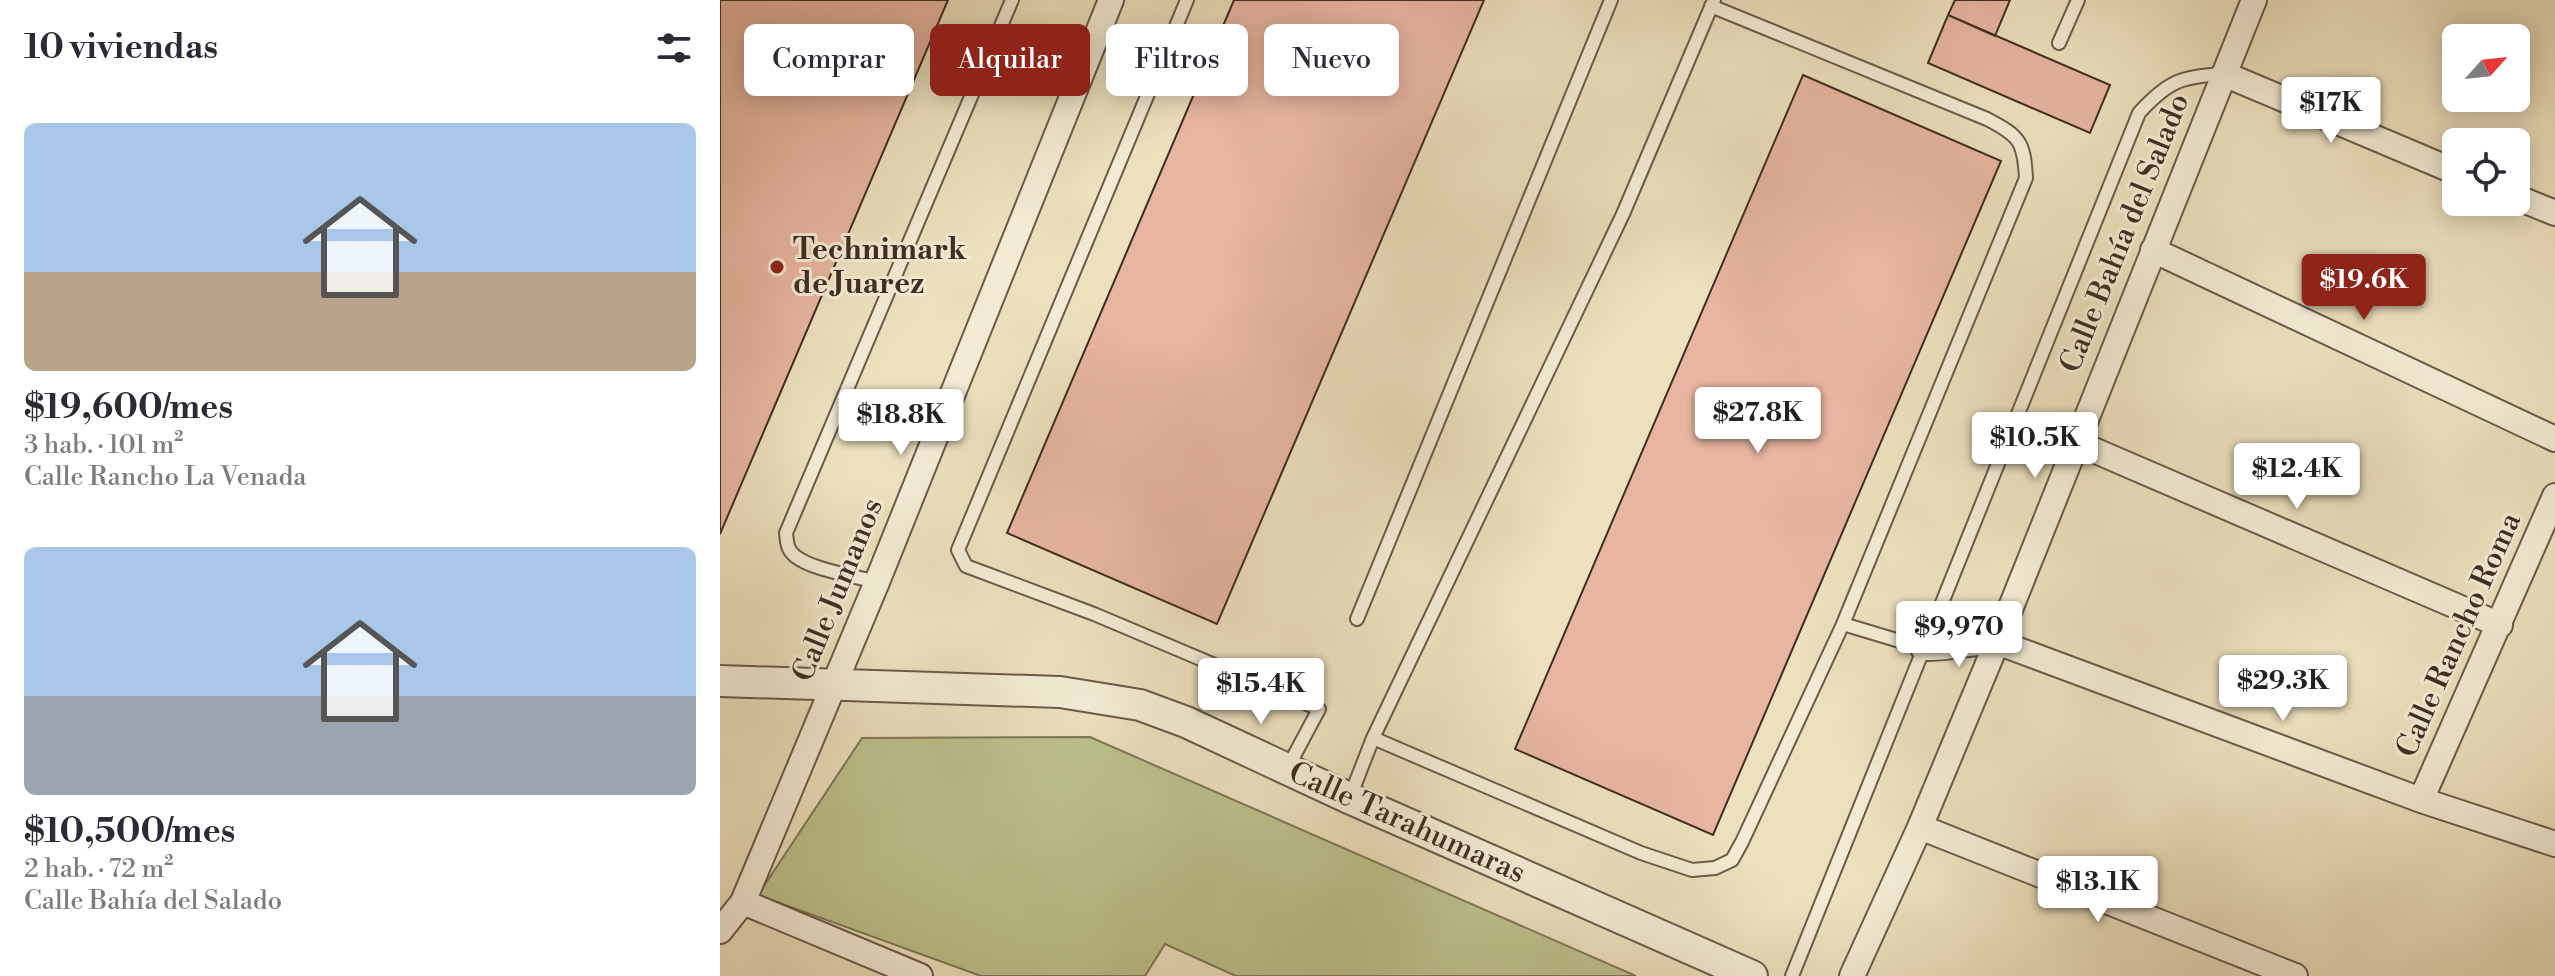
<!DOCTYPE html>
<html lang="es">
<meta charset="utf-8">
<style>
body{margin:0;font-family:"Libre Bodoni",serif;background:#f2f2f3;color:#2b2b33;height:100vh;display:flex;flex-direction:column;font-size:30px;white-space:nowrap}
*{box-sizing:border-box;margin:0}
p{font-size:26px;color:#7c7c81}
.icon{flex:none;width:44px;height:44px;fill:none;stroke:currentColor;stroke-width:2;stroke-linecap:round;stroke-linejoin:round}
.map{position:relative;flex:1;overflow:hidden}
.drawer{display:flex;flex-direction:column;background:#fff;width:720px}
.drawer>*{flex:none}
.banner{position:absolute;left:24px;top:24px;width:760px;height:72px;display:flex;gap:16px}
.needle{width:52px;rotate:63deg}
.controls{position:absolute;left:1722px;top:24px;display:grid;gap:16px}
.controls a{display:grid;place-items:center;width:88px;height:88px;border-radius:12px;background:#fff;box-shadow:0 4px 20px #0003;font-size:40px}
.price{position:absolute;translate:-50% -68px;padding:0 18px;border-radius:8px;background:#fff;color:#222;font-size:26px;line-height:52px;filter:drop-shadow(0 2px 4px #0008)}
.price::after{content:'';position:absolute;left:50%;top:48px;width:24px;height:18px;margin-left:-12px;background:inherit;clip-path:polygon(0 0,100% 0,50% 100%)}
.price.current{background:#8f2418;color:#fff}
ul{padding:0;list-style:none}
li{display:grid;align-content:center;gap:16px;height:424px;padding:0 24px}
li span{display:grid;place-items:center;height:248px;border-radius:12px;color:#555}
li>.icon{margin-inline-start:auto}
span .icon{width:144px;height:144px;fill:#fffc;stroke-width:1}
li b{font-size:34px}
h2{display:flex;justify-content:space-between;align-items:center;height:96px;padding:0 24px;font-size:34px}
.chip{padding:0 28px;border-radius:12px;background:#fff;box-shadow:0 4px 20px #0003;font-size:28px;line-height:72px}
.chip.current{background:#8f2418;color:#fff}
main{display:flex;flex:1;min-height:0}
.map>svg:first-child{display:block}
.green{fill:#bdc18d;stroke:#7e7858;stroke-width:2}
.building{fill:#e7b5a0;stroke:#402e22;stroke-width:2}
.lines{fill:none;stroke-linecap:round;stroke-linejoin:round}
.service-casing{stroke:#6b5a49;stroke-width:16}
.minor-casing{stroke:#6b5a49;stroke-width:28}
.tertiary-casing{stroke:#6b5a49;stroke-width:34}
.service{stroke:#f3ebd4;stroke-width:12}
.minor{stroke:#f3ebd4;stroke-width:24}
.tertiary{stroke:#f3ebd4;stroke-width:30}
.poi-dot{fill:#8f2418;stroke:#f3ebd4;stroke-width:3}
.labels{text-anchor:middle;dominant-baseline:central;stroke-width:6;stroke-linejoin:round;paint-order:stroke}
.street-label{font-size:30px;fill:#402e22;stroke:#f3ebd4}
.poi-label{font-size:30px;font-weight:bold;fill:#402e22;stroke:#f3ebd4;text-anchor:start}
</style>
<main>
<section class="drawer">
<h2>10 viviendas<svg class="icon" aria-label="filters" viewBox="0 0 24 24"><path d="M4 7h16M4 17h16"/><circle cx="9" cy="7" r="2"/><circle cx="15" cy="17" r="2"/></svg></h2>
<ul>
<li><span style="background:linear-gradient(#a9c7e8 60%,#b9a48a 0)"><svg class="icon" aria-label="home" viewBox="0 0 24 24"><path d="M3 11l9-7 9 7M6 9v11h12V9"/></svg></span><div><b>$19,600/mes</b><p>3 hab. · 101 m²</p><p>Calle Rancho La Venada</p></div></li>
<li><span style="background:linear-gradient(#a9c7e8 60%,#9aa5b1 0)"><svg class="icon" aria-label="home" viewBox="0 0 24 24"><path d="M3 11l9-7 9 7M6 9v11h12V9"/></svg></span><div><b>$10,500/mes</b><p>2 hab. · 72 m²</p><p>Calle Bahía del Salado</p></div></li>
</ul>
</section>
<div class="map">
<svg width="1835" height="976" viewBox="0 0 1835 976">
<rect width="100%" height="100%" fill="#ece0bd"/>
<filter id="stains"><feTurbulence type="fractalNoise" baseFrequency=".0025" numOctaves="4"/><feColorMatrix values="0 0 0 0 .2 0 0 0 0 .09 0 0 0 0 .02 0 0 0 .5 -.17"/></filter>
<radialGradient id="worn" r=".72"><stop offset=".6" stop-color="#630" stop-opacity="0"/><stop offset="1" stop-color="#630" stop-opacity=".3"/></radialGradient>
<path class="green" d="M370 737 916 976H516L445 944 425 976H261L38 895 142 738Z"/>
<path class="building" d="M0 0H228L0 534Z
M514 0H764L497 624 287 533Z
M1235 0H1290L1275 36 1228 15Z
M1228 15 1390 85 1370 133 1208 63Z
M1083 75 1281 161 993 835 795 749Z"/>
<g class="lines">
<defs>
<path id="service" d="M467 0 238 550 246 566 374 614 599 709 567 769
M1339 43 1358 0
M1297 421 1355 442
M157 582C135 576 92 570 75 556 67 550 67 542 66 533L292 0
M637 619 891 0
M1123 624 1203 648
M653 738 921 853 972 870 995 868 1012 860 1022 842 1123 624 1306 178C1304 142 1300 136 1267 119L991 6
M630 797 653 738 903 214 994 0
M1072 976 1419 113C1448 81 1462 76 1504 74"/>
<path id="minor" d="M1504 74 1736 172
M1796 197 1835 213
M1433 250 1835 439
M1355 442 1780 625
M1203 648C1228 649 1252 641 1277 642L1701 800 1835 844
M1701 800 1835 496
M1200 827 1575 976
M23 902 200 976
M0 931 23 902 157 582 391 0
M1132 976 1200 827 1277 642 1534 0"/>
<path id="tertiary" d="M0 681 340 692 420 705 466 722 629 798 1032 976"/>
</defs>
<use href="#service" class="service-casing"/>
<use href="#minor" class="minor-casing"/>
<use href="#tertiary" class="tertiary-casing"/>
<use href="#service" class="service"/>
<use href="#minor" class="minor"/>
<use href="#tertiary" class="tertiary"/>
</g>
<circle class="poi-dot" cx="57" cy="267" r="8"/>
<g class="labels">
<g class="street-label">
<text transform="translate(1405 233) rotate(-68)">Calle Bahía del Salado</text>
<text transform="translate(118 590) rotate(-68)">Calle Jumanos</text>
<text transform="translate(1739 635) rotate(-66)">Calle Rancho Roma</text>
<text transform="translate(687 823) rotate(24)">Calle Tarahumaras</text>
</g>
<g class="poi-label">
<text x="73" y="250">Technimark<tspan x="73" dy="34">de Juarez</tspan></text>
</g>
</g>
<rect width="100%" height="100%" filter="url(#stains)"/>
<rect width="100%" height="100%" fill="url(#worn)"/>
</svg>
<div class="controls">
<a><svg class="needle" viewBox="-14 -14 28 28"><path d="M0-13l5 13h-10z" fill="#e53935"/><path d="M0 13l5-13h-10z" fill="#7c7c81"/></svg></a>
<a><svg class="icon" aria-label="locate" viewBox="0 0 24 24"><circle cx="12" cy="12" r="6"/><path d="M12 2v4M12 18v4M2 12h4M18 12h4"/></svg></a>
</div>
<b class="price" style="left:1611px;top:145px">$17K</b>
<b class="price current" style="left:1644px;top:322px">$19.6K</b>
<b class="price" style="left:1038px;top:455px">$27.8K</b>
<b class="price" style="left:181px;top:457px">$18.8K</b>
<b class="price" style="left:1315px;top:480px">$10.5K</b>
<b class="price" style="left:1577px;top:511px">$12.4K</b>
<b class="price" style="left:1239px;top:669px">$9,970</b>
<b class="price" style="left:1563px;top:723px">$29.3K</b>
<b class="price" style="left:541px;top:726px">$15.4K</b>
<b class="price" style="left:1378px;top:924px">$13.1K</b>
<div class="banner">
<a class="chip">Comprar</a>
<a class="chip current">Alquilar</a>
<a class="chip">Filtros</a>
<a class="chip">Nuevo</a>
</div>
</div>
</main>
